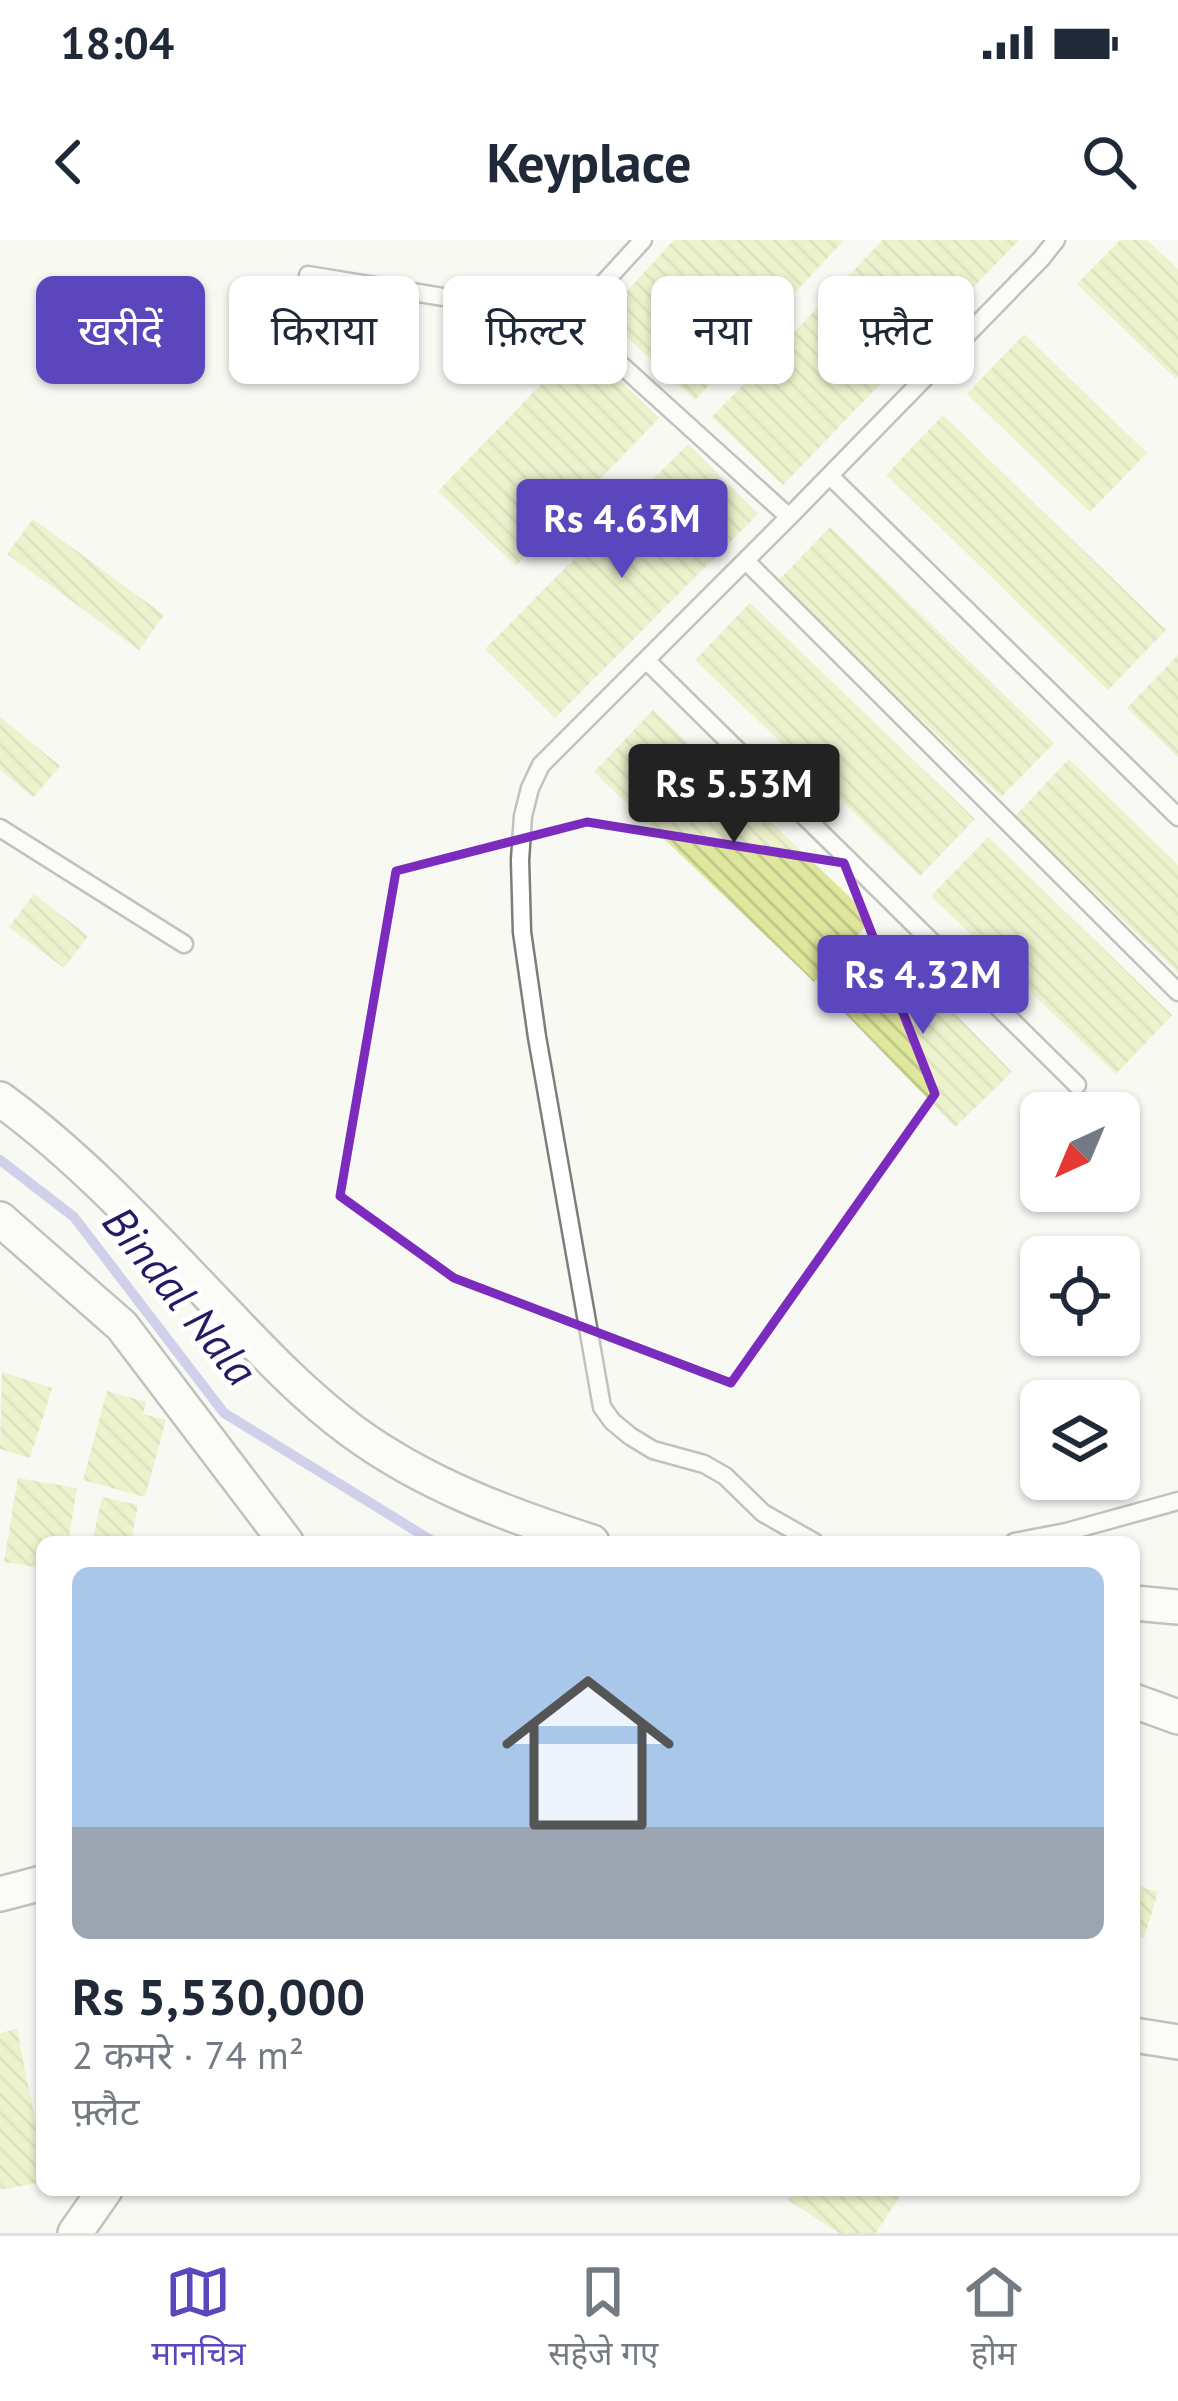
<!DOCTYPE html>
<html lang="hi">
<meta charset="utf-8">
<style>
body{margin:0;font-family:"PT Sans","Noto Sans Devanagari",sans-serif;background:#f2f2f3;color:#1f2937;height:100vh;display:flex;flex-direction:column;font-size:45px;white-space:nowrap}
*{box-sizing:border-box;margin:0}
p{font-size:39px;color:#747a83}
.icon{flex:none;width:66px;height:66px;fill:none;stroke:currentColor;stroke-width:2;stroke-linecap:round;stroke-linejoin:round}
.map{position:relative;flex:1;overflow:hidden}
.drawer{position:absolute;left:36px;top:1296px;width:1104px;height:660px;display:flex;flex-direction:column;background:#fff;border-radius:18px;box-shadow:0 3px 9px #0004}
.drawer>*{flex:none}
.top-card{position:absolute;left:36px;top:36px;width:1107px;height:108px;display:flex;gap:24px}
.needle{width:78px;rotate:224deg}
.controls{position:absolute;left:1020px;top:852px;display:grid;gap:24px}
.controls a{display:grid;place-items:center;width:120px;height:120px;border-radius:18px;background:#fff;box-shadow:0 3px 9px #0004;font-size:60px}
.price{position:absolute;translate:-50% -102px;padding:0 27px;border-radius:12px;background:#5c46be;color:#fff;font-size:39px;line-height:78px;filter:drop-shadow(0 3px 6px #0008)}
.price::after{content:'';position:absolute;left:50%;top:72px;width:36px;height:27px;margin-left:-18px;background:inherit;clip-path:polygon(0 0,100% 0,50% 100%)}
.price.current{background:#222;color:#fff}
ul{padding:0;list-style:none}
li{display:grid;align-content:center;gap:24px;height:636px;padding:0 36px}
li span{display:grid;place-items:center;height:372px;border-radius:18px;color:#555}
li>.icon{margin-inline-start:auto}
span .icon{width:216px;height:216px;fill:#fffc;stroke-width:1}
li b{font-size:51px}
.chip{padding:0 42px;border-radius:18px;background:#fff;box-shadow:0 3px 9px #0004;font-size:42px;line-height:108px}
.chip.current{background:#5c46be;color:#fff}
.status{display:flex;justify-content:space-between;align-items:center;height:84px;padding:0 60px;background:#fff;direction:ltr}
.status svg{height:33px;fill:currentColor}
header{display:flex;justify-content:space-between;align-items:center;height:156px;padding:0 36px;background:#fff;font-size:54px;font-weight:800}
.tab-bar{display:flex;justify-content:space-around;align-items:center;height:168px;border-top:3px solid #e0e1e3;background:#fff;font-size:33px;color:#747a83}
.tab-bar a{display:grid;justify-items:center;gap:6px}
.tab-bar .current{color:#5c46be}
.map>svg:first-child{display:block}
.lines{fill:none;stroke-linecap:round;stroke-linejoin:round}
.stream{stroke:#a19ee0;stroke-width:10}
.building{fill:url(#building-back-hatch)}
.lane-casing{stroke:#7d7e79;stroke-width:21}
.street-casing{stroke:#7d7e79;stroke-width:38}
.lane{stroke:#fff;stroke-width:16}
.street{stroke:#fff;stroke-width:33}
.marked{fill:none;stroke:#7b2cbf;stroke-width:9;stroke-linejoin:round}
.labels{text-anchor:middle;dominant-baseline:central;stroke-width:10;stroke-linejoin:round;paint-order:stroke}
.water-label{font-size:45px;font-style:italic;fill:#291864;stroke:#fff}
</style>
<div class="status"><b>18:04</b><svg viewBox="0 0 49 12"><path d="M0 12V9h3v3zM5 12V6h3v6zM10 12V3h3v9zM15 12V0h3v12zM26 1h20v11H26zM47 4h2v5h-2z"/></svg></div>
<header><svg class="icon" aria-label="back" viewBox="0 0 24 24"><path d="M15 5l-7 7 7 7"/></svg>Keyplace<svg class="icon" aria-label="search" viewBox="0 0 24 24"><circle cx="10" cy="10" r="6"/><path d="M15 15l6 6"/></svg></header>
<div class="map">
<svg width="1178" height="1993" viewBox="0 0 1178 1993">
<defs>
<pattern id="building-back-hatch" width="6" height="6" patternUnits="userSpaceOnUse" patternTransform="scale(3)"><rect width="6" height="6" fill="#dfe79d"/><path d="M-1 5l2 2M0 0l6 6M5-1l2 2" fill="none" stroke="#c0c788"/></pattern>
</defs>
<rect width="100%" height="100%" fill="#f8f9f3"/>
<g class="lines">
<path class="stream" d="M0 920 74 977 224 1173 434 1302"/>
</g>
<path class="building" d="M674 0H844L695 160 604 76Z
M883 0H1019L783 245 712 177Z
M1120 0H1147L1178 29V137L1176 139 1077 44Z
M1024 94 1147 213 1090 272 967 154Z
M581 103 659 178 516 326 438 251Z
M943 175 1166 390 1108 450 886 235Z
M688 204 758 274 555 478 485 409Z
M33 279 164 375 139 410 7 314Z
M830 287 1054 503 1001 557 778 341Z
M750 363 975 579 920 636 695 420Z
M1178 415V517L1127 468Z
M653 470 873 679 814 742 594 532Z
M0 477 60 526 34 557 0 530Z
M1069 519 1178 625V733L1015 576Z
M988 597 1172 775 1116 834 931 656Z
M34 654 88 696 64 728 9 687Z
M891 708 1012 832 955 887 834 762Z
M2 1132 52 1148 30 1218 0 1209Z
M107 1151 146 1162 143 1174 166 1180 145 1257 83 1240Z
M18 1238 77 1248 68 1302H42V1328L4 1322Z
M102 1257 138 1265 131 1302H92Z
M1134 1645 1158 1652 1144 1698 1134 1695Z
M17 1789 42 1915V1942L0 1950V1793Z
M795 1950H904L876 1993H839L788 1960Z"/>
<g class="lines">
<defs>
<path id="lane" d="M308 35 535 72 569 81 587 94 789 277
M569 81 643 0
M830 236 1178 577
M746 321 1178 752
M646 420 1077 845
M0 588 184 704
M814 1302 763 1273 725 1236 704 1224 653 1210 630 1196 612 1181 602 1167 537 797 522 692 520 620 523 576 530 548 541 525 789 277 1041 19 1056 0
M1014 1302 1066 1292 1178 1261"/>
<path id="street" d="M0 859C83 919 154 998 225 1072 265 1114 306 1157 352 1191 424 1244 508 1275 592 1302
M0 979 122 1086 286 1302
M1134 1363 1178 1367
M1134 1461 1178 1477
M0 1654 42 1643
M1134 1795 1178 1802
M75 1993 105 1950"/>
</defs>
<use href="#lane" class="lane-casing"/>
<use href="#street" class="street-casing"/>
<use href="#lane" class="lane"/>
<use href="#street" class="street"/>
</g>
<path d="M0 0H1178V1993H0ZM587 582 844 623 935 854 731 1143 454 1038 340 956 396 631Z" fill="#f8f9f3" fill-opacity=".55" fill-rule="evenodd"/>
<path class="marked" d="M587 582 844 623 935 854 731 1143 454 1038 340 956 396 631Z"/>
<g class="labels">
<g class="water-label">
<text transform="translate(181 1055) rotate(51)">Bindal Nala</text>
</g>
</g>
</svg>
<div class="controls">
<a><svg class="needle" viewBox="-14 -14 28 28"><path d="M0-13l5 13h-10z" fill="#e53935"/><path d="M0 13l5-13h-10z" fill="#747a83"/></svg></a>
<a><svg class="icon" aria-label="locate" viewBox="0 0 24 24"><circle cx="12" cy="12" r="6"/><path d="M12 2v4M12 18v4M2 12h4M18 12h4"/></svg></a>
<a><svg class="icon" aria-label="layers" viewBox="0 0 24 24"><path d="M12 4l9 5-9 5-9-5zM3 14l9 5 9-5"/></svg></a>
</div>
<b class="price" style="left:622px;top:341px">Rs 4.63M</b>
<b class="price current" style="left:734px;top:606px">Rs 5.53M</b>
<b class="price" style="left:923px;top:797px">Rs 4.32M</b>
<div class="top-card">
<a class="chip current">खरीदें</a>
<a class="chip">किराया</a>
<a class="chip">फ़िल्टर</a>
<a class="chip">नया</a>
<a class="chip">फ़्लैट</a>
</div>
<section class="drawer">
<ul>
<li><span style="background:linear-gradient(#a9c7e8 70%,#9aa5b1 0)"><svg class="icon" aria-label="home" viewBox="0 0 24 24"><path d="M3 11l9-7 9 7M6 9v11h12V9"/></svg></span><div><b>Rs 5,530,000</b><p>2 कमरे · 74 m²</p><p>फ़्लैट</p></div></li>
</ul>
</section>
</div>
<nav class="tab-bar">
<a class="current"><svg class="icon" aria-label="map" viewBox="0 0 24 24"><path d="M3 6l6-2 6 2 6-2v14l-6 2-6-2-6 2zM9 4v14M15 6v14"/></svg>मानचित्र</a>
<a><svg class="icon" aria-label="saved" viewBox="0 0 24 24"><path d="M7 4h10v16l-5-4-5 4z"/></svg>सहेजे गए</a>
<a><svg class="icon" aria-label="home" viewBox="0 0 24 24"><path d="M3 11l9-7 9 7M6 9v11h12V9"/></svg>होम</a>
</nav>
